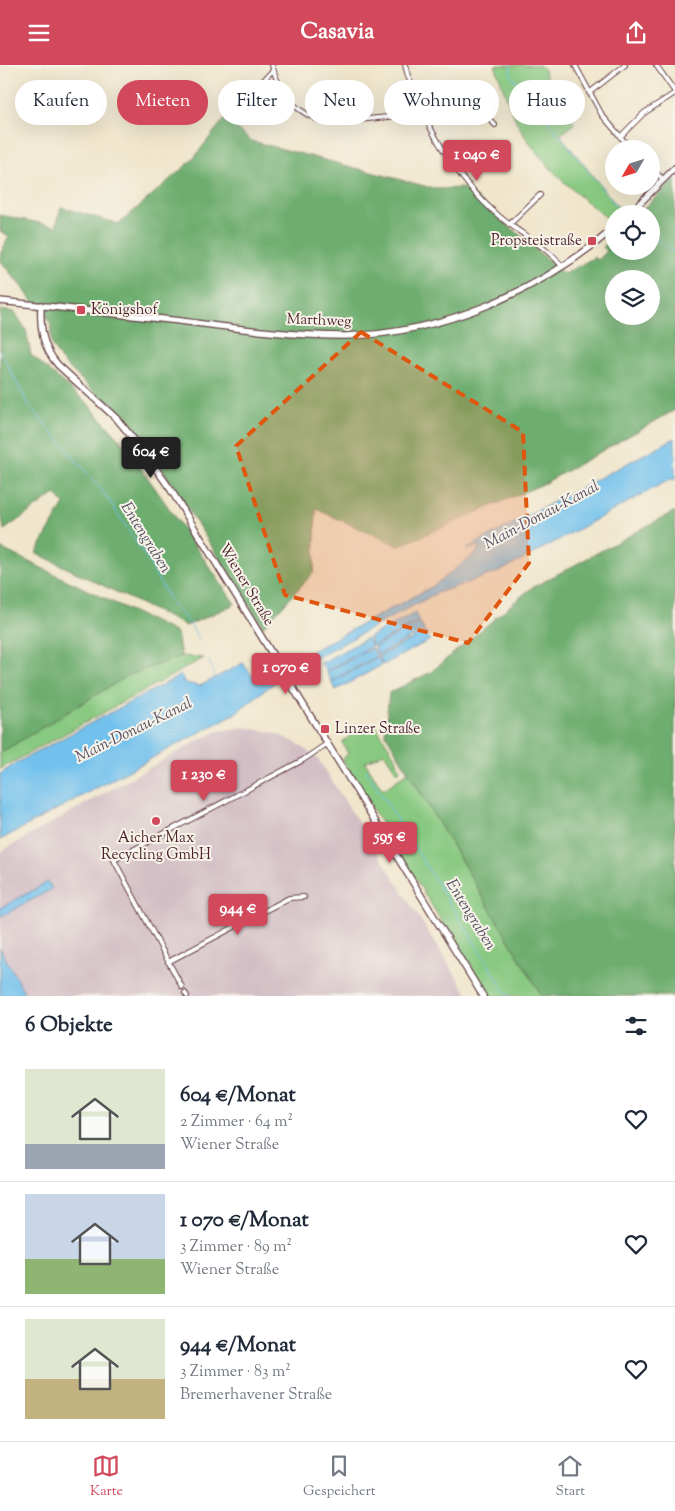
<!DOCTYPE html>
<html lang="de">
<meta charset="utf-8">
<style>
body{margin:0;font-family:"Sorts Mill Goudy",serif;background:#f6f6f7;color:#1f2937;height:100vh;display:flex;flex-direction:column;font-size:19px;white-space:nowrap}
*{box-sizing:border-box;margin:0}
p{font-size:16px;color:#747a83}
.icon{flex:none;width:28px;height:28px;fill:none;stroke:currentColor;stroke-width:2;stroke-linecap:round;stroke-linejoin:round}
.map{position:relative;height:931px;overflow:hidden}
.side{display:flex;flex-direction:column;background:#fff;flex:1}
.side>*{flex:none}
.hud{position:absolute;left:15px;top:15px;width:645px;height:45px;display:flex;gap:10px}
.needle{width:32px;rotate:231deg}
.controls{position:absolute;left:605px;top:75px;display:grid;gap:10px}
.controls a{display:grid;place-items:center;width:55px;height:55px;border-radius:50%;background:#fff;box-shadow:0 5px 20px #0002;font-size:25px}
.price{position:absolute;translate:-50% -42px;padding:0 11px;border-radius:5px;background:#d1495b;color:#fff;font-size:16px;line-height:32px;filter:drop-shadow(0 1px 2px #0008)}
.price::after{content:'';position:absolute;left:50%;top:30px;width:15px;height:11px;margin-left:-8px;background:inherit;clip-path:polygon(0 0,100% 0,50% 100%)}
.price.active{background:#222;color:#fff}
ul{padding:0;list-style:none}
li{display:flex;align-items:center;gap:15px;height:125px;padding:0 25px}
li+li{border-top:1px solid #e0e1e3}
li span{display:grid;place-items:center;flex:none;width:140px;height:100px;border-radius:0px;color:#555}
li>.icon{margin-inline-start:auto}
span .icon{width:60px;height:60px;fill:#fffc;stroke-width:1}
li b{font-size:21px}
h2{display:flex;justify-content:space-between;align-items:center;height:60px;padding:0 25px;font-size:21px}
.chip{padding:0 18px;border-radius:22px;background:#fff;box-shadow:0 5px 20px #0002;font-size:18px;line-height:45px}
.chip.active{background:#d1495b;color:#fff}
header{display:flex;justify-content:space-between;align-items:center;height:65px;padding:0 25px;background:#d1495b;color:#fff;font-size:22px;font-weight:700}
.dock{display:flex;justify-content:space-around;align-items:center;height:70px;border-top:1px solid #e0e1e3;background:#fff;font-size:14px;color:#747a83}
.dock a{display:grid;justify-items:center;gap:2px}
.dock .active{color:#d1495b}
.map>svg:first-child{display:block}
.industrial{fill:#d2bec4}
.green{fill:#88c981;stroke:#697456}
.forest{fill:#6ead6f;stroke:#5c664d;fill-rule:evenodd}
.water{fill:#72c1ed;stroke:#5e708c}
.lines{fill:none;stroke-linecap:round;stroke-linejoin:round}
.stream{stroke:#72c1ed;stroke-width:1}
.street-casing{stroke:#633d43;stroke-width:6}
.secondary-casing{stroke:#633d43;stroke-width:8}
.street{stroke:#fff;stroke-width:4}
.secondary{stroke:#fff;stroke-width:5.5}
.marked{fill:#e0560e;fill-opacity:0.2;stroke:#e0560e;stroke-width:4;stroke-dasharray:10 6;stroke-linejoin:round}
.poi-dot{fill:#d1495b;stroke:#f7f3e8;stroke-width:2}
.labels{text-anchor:middle;dominant-baseline:central;stroke-width:4;stroke-linejoin:round;paint-order:stroke}
.poi-label{font-size:15px;fill:#4a1f2b;stroke:#f7f3e8;text-anchor:start}
.street-label{font-size:15px;fill:#4a1f2b;stroke:#f7f3e8}
.water-label{font-size:16px;font-style:italic;fill:#565065;stroke:#f7f3e8}
</style>
<header><svg class="icon" aria-label="menu" viewBox="0 0 24 24"><path d="M4 6h16M4 12h16M4 18h16"/></svg>Casavia<svg class="icon" aria-label="share" viewBox="0 0 24 24"><path d="M12 15V3M7 8l5-5 5 5M5 13v7h14v-7"/></svg></header>
<div class="map">
<svg width="675" height="931" viewBox="0 0 675 931">
<rect width="100%" height="100%" fill="#f7f3e8"/>
<filter id="ink" filterUnits="userSpaceOnUse"><feTurbulence type="fractalNoise" baseFrequency=".02" numOctaves="2"/><feDisplacementMap in="SourceGraphic" scale="10" xChannelSelector="R" yChannelSelector="G"/><feConvolveMatrix kernelMatrix="1 2 1 2 8 2 1 2 1" color-interpolation-filters="sRGB"/></filter>
<filter id="wash" filterUnits="userSpaceOnUse"><feTurbulence type="fractalNoise" baseFrequency=".0096" numOctaves="4" result="noise"/><feDisplacementMap in="SourceGraphic" scale="20" xChannelSelector="R" yChannelSelector="G"/><feGaussianBlur stdDeviation="1.12" result="paint"/><feColorMatrix in="noise" values="0 0 0 0 0 0 0 0 0 0 0 0 0 0 0 0 0 1.4 0 .05"/><feComposite in="paint" operator="in"/></filter>
<g filter="url(#wash)">
<rect width="100%" height="100%" fill="#f0e6cc"/>
<path class="industrial" d="M244 662 272 667 295 677 318 694 469 931H0V787L197 676 219 666Z"/>
<path class="green" d="M495 0H539L543 3 559 42 575 59 560 70 622 147 614 149 613 158C574 127 542 102 517 58 508 40 502 19 495 0Z
M181 591 204 593 0 704V688L127 611Z
M365 660H375L396 693 400 706 397 708 384 688 365 697 383 725 408 707 542 931H490L465 891 461 888 342 694 348 689 342 677Z"/>
<path class="forest" d="M225 53 252 76 436 124 466 123 564 209 595 192 598 195 607 186 603 182 614 172V186H651V149H638L675 113V345L545 418 399 481 316 444 314 507 263 562 156 394 118 350 61 295 51 279V259L0 195V190L9 171 0 166V150L56 161 61 142 119 159 192 95ZM614 214H651V251H614Z
M0 245 15 247 26 265 31 290 88 339 119 374 153 420 235 539 186 561 36 488 64 439 55 429 4 465 0 442Z
M675 446V931H542L385 668 389 628 431 607 530 524Z
M0 483 177 568 181 591 127 611 0 688Z"/>
<path class="water" d="M675 373V415L671 414 501 506 437 528 284 610 234 649 0 775V709L18 697 181 610 185 618 200 621 243 598 253 612 280 603 433 521 477 487 479 480 467 486V483Z
M415 548 419 556 373 581 369 572Z
M420 557 424 565 378 590 374 582Z
M425 567 430 575 383 600 379 591Z
M367 573 372 581 326 606 321 598Z
M372 583 377 591 331 616 326 607Z
M378 592 382 600 336 625 331 617Z
M48 817 52 824 0 852V843Z
M0 883 26 931H0Z"/>
<g class="lines">
<path class="stream" d="M510 0 511 10 623 149
M651 171 675 188
M0 286 28 339 104 428 144 489 172 539 191 560 199 576
M209 596 215 614
M366 705 508 931"/>
</g>
</g>
<g filter="url(#ink)">
<g class="lines">
<defs>
<path id="street" d="M272 0C280 31 296 48 327 58L470 44 483 47 495 60
M405 0C418 51 458 117 499 151 520 169 545 180 562 201
M575 0 602 50 631 84
M656 0 675 27
M589 28 625 0
M228 54 273 5
M620 72 644 48 675 28
M651 103 664 115
M509 160 540 130
M168 897 289 833 304 832
M182 922 114 795 303 695 328 678
M185 928 187 931"/>
<path id="secondary" d="M629 149 675 103
M0 236C60 243 120 249 180 256 235 263 290 271 345 271 442 269 541 226 614 163
M41 240C40 263 42 282 58 300L117 354 144 387 171 425 483 931"/>
</defs>
<use href="#street" class="street-casing"/>
<use href="#secondary" class="secondary-casing"/>
<use href="#street" class="street"/>
<use href="#secondary" class="secondary"/>
</g>
</g>
<path class="marked" d="M361 267 523 367 529 498 468 578 285 530 236 381Z"/>
<g class="poi-dot">
<rect x="587" y="171" width="10" height="10" rx="2.5"/>
<rect x="76" y="240" width="10" height="10" rx="2.5"/>
<rect x="320" y="659" width="10" height="10" rx="2.5"/>
<circle cx="156" cy="756" r="5"/>
</g>
<g class="labels">
<g class="poi-label">
<text x="582" y="176" text-anchor="end">Propsteistraße</text>
<text x="91" y="245">Königshof</text>
<text x="335" y="664">Linzer Straße</text>
<text x="156" y="773" text-anchor="middle">Aicher Max<tspan x="156" dy="17">Recycling GmbH</tspan></text>
</g>
<g class="street-label">
<text transform="translate(319 256) rotate(2)">Marthweg</text>
<text transform="translate(246 520) rotate(59)">Wiener Straße</text>
</g>
<g class="water-label">
<text transform="translate(542 451) rotate(-28)">Main-Donau-Kanal</text>
<text transform="translate(145 473) rotate(58)">Entengraben</text>
<text transform="translate(134 666) rotate(-26)">Main-Donau-Kanal</text>
<text transform="translate(470 850) rotate(58)">Entengraben</text>
</g>
</g>
</svg>
<div class="controls">
<a><svg class="needle" viewBox="-14 -14 28 28"><path d="M0-13l5 13h-10z" fill="#e53935"/><path d="M0 13l5-13h-10z" fill="#747a83"/></svg></a>
<a><svg class="icon" aria-label="locate" viewBox="0 0 24 24"><circle cx="12" cy="12" r="6"/><path d="M12 2v4M12 18v4M2 12h4M18 12h4"/></svg></a>
<a><svg class="icon" aria-label="layers" viewBox="0 0 24 24"><path d="M12 4l9 5-9 5-9-5zM3 14l9 5 9-5"/></svg></a>
</div>
<b class="price" style="left:477px;top:117px">1 040 €</b>
<b class="price active" style="left:151px;top:414px">604 €</b>
<b class="price" style="left:286px;top:630px">1 070 €</b>
<b class="price" style="left:204px;top:737px">1 230 €</b>
<b class="price" style="left:390px;top:799px">595 €</b>
<b class="price" style="left:238px;top:871px">944 €</b>
<div class="hud">
<a class="chip">Kaufen</a>
<a class="chip active">Mieten</a>
<a class="chip">Filter</a>
<a class="chip">Neu</a>
<a class="chip">Wohnung</a>
<a class="chip">Haus</a>
</div>
</div>
<section class="side">
<h2>6 Objekte<svg class="icon" aria-label="filters" viewBox="0 0 24 24"><path d="M4 7h16M4 17h16"/><circle cx="9" cy="7" r="2"/><circle cx="15" cy="17" r="2"/></svg></h2>
<ul>
<li><span style="background:linear-gradient(#dfe7d0 75%,#9aa5b1 0)"><svg class="icon" aria-label="home" viewBox="0 0 24 24"><path d="M3 11l9-7 9 7M6 9v11h12V9"/></svg></span><div><b>604 €/Monat</b><p>2 Zimmer · 64 m²</p><p>Wiener Straße</p></div><svg class="icon" aria-label="heart" viewBox="0 0 24 24"><path d="M12 20l-8-8c-3-5 5-10 8-4 3-6 11-1 8 4z"/></svg></li>
<li><span style="background:linear-gradient(#c9d6e8 65%,#8fb573 0)"><svg class="icon" aria-label="home" viewBox="0 0 24 24"><path d="M3 11l9-7 9 7M6 9v11h12V9"/></svg></span><div><b>1 070 €/Monat</b><p>3 Zimmer · 89 m²</p><p>Wiener Straße</p></div><svg class="icon" aria-label="heart" viewBox="0 0 24 24"><path d="M12 20l-8-8c-3-5 5-10 8-4 3-6 11-1 8 4z"/></svg></li>
<li><span style="background:linear-gradient(#dfe7d0 60%,#c2b280 0)"><svg class="icon" aria-label="home" viewBox="0 0 24 24"><path d="M3 11l9-7 9 7M6 9v11h12V9"/></svg></span><div><b>944 €/Monat</b><p>3 Zimmer · 83 m²</p><p>Bremerhavener Straße</p></div><svg class="icon" aria-label="heart" viewBox="0 0 24 24"><path d="M12 20l-8-8c-3-5 5-10 8-4 3-6 11-1 8 4z"/></svg></li>
</ul>
</section>
<nav class="dock">
<a class="active"><svg class="icon" aria-label="map" viewBox="0 0 24 24"><path d="M3 6l6-2 6 2 6-2v14l-6 2-6-2-6 2zM9 4v14M15 6v14"/></svg>Karte</a>
<a><svg class="icon" aria-label="saved" viewBox="0 0 24 24"><path d="M7 4h10v16l-5-4-5 4z"/></svg>Gespeichert</a>
<a><svg class="icon" aria-label="home" viewBox="0 0 24 24"><path d="M3 11l9-7 9 7M6 9v11h12V9"/></svg>Start</a>
</nav>
